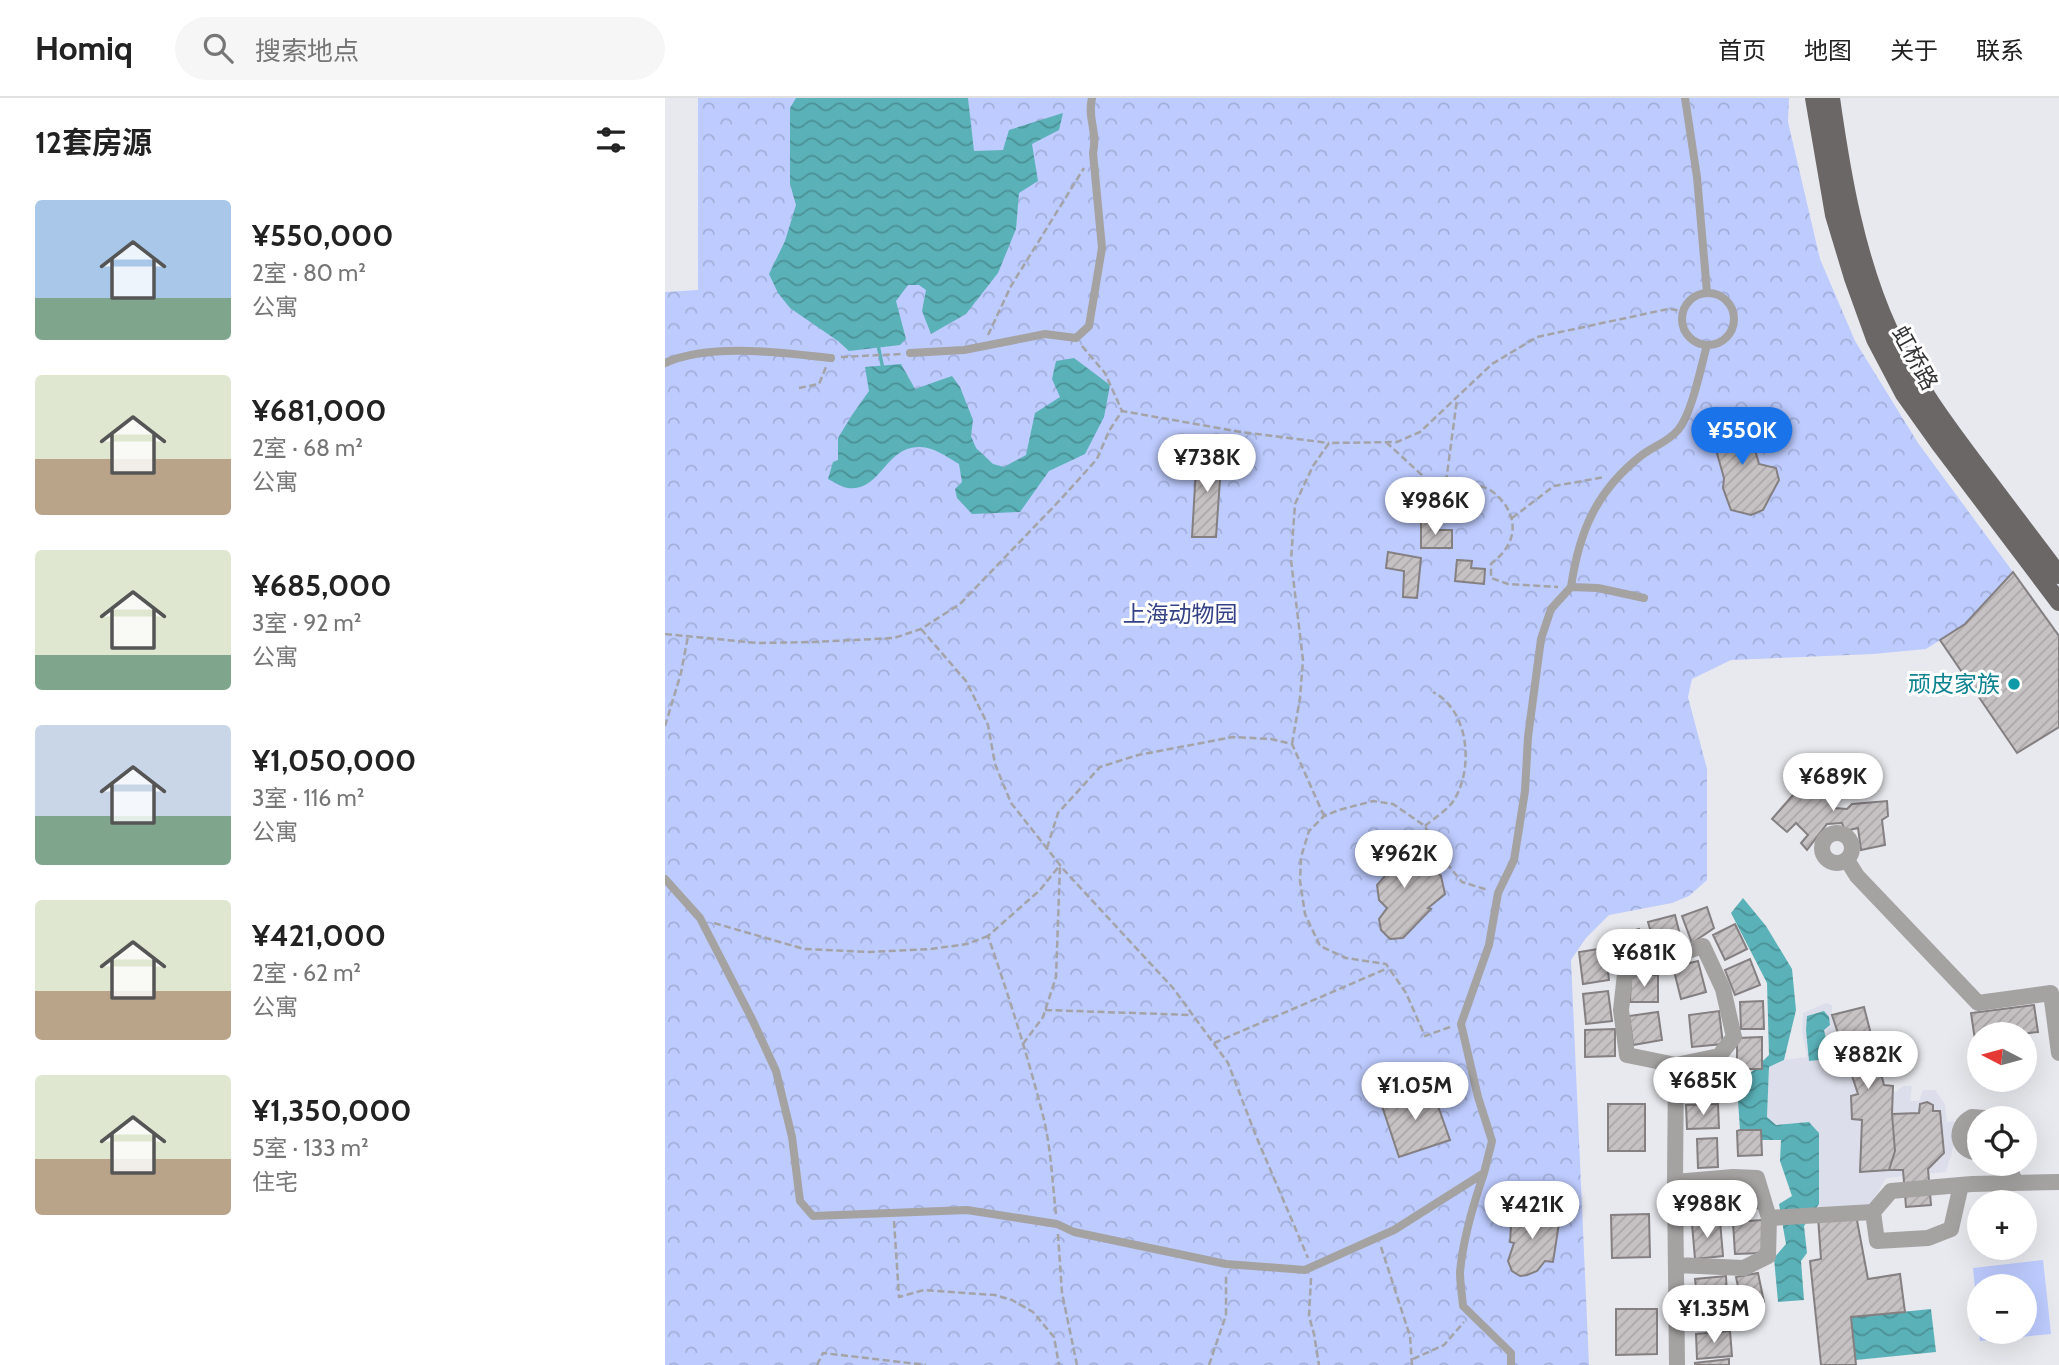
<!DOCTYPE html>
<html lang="zh">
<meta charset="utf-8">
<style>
body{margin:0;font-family:Cabin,"Noto Sans SC",sans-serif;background:#f6f6f6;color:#222;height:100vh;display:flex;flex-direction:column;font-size:26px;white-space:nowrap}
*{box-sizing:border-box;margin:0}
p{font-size:23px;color:#767676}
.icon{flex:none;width:38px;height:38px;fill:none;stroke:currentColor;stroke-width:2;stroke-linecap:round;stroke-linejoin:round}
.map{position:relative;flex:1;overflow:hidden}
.details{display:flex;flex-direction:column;background:#fff;width:665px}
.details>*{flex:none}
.needle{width:46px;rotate:276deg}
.buttons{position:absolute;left:1302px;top:924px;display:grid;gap:14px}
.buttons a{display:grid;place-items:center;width:70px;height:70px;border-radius:50%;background:#fff;box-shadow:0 7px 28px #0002;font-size:35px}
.price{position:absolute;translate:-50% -60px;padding:0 16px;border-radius:24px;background:#fff;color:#222;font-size:23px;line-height:46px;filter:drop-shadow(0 2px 4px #0008)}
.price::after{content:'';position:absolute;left:50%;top:42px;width:21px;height:16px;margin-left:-10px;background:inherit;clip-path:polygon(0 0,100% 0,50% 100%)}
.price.current{background:#1a73e8;color:#fff}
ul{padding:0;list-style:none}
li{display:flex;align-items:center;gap:21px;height:175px;padding:0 35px}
li span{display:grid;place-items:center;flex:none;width:196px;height:140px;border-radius:7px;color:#555}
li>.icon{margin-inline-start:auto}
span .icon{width:84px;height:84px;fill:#fffc;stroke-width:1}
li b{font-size:30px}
h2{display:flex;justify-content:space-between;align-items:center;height:84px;padding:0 35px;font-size:30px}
header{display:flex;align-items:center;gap:42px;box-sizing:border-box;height:98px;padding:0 35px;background:#fff;border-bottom:2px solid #e0e0e0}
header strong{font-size:33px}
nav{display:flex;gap:38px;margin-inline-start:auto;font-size:24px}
.search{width:490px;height:63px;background:#f6f6f6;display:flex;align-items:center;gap:18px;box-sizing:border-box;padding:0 24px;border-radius:38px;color:#767676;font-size:26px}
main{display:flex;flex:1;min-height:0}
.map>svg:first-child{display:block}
.built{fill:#dcdfeb}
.forest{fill:url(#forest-crowns)}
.garden{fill:#bdcbfe;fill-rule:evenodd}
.water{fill:url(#water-waves)}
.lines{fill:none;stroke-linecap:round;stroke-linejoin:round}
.stream{stroke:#5ab1b8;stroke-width:3.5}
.building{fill:url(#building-hatch);stroke:#847f81;stroke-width:2}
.path{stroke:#a4a4a8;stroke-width:2.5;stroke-dasharray:7 3.5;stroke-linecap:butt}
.service{stroke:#a5a2a2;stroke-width:8}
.minor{stroke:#a5a2a2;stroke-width:16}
.primary{stroke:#6c6767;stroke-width:18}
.culture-dot{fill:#0f9aa8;stroke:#fff;stroke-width:2.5}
.labels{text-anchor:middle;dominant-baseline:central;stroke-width:6;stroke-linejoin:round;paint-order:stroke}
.street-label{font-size:23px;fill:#343436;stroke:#fff}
.park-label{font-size:23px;fill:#354185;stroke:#fff}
.culture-label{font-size:23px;fill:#0d838f;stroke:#fff;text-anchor:end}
</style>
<header>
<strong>Homiq</strong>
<div class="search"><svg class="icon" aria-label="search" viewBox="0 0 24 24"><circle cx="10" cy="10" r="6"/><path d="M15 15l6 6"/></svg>搜索地点</div>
<nav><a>首页</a><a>地图</a><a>关于</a><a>联系</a></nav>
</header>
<main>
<section class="details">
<h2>12套房源<svg class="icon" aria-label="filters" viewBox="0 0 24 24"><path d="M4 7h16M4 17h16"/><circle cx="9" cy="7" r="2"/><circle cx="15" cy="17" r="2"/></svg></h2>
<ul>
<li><span style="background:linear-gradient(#a9c7e8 70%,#7fa58c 0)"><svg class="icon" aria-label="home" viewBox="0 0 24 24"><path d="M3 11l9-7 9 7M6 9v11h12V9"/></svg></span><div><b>¥550,000</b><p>2室 · 80 m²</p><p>公寓</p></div></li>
<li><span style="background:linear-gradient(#dfe7d0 60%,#b9a48a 0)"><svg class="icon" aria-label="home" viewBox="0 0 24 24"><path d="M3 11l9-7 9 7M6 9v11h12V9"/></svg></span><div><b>¥681,000</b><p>2室 · 68 m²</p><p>公寓</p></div></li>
<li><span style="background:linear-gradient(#dfe7d0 75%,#7fa58c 0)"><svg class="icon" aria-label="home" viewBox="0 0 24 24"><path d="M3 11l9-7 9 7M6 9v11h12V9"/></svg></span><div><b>¥685,000</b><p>3室 · 92 m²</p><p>公寓</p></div></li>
<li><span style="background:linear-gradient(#c9d6e8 65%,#7fa58c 0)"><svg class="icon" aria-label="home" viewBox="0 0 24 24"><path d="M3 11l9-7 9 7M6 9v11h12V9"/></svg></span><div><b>¥1,050,000</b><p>3室 · 116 m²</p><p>公寓</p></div></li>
<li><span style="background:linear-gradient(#dfe7d0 65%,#b9a48a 0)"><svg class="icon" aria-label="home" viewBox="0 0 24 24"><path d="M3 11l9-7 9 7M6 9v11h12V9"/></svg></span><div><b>¥421,000</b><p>2室 · 62 m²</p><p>公寓</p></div></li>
<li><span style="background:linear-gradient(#dfe7d0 60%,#b9a48a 0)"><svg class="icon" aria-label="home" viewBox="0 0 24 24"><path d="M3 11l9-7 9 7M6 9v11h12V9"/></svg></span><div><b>¥1,350,000</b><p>5室 · 133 m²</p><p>住宅</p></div></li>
</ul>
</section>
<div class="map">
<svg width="1394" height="1267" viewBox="0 0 1394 1267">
<defs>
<pattern id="forest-crowns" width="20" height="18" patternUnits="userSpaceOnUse" patternTransform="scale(1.75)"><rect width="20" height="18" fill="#bdcbfe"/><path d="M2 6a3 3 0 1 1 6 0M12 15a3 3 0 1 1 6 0" fill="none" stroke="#a3afda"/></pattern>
<pattern id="water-waves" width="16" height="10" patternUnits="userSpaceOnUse" patternTransform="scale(1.75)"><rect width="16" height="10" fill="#5ab1b8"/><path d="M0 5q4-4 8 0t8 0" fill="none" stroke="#4b9196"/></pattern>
<pattern id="building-hatch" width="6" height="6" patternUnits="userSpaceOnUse" patternTransform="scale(1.75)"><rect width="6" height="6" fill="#c6c1c3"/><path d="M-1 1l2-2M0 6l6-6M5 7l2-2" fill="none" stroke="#aba6a8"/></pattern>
</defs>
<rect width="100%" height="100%" fill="#e8e9ee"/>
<path class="built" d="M1161 905 1167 907V917L1199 909 1219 987 1228 988V993L1231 994 1238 988H1247L1245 1003H1254L1258 992H1270L1280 1006 1282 1024 1289 1023 1292 1037 1281 1074 1221 1080 1205 1109 1150 1111 1154 1106V1035L1144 1024 1111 1027 1102 1019 1104 969 1119 962 1142 959 1137 933 1138 915Z"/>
<path class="forest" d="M33 0H1124L1123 24 1155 161 1190 243 1253 345 1348 474 1300 526 1261 551 1208 556 1066 562 1027 581 1023 599 1042 671V782L1024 798 1007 805 944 817 921 840 906 862 924 1267H0V194L33 192Z"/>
<path class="garden" d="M1378 1162 1386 1236 1315 1243 1308 1170ZM1314 1188H1360V1234H1314Z"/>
<path class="water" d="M131 0H303L309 53 338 52 344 32 398 15 394 32 367 46 373 83 354 95 351 131 333 175 301 216 266 236 257 213 261 192 254 187H243L231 203 241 241 235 247 184 253 173 243 125 210 113 195 104 176 120 143 131 107 125 86V10Z
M409 260 445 287 439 319 420 356 384 373 355 414 307 416 292 400 290 391 297 384 294 366C282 359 269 349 255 349 220 348 216 394 183 390 176 389 169 384 163 381L168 364 173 362V340L187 317 204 293 200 269 236 266 250 291 287 278 295 289 308 322 306 338 311 350 328 366 339 369 361 357 370 315 395 299 387 281 391 263Z
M1078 800 1101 828 1127 871 1131 912 1119 962 1104 969 1102 1019 1111 1027 1144 1024 1154 1035V1106L1139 1128 1142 1155 1136 1163 1139 1202 1113 1204 1109 1160 1121 1146 1114 1106 1127 1098 1115 1063 1116 1042H1097L1096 1032H1075L1072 988 1104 957 1102 885 1066 815Z
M1159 913 1164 919 1165 927 1159 932 1164 955 1162 961 1144 963 1141 932 1142 918Z
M1266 1211 1271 1254 1191 1262 1186 1219Z"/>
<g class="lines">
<path class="stream" d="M213 247 218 271"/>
</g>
<path class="building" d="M1080 317 1094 366 1111 370 1114 382 1098 412 1086 417 1066 412 1058 390 1059 380 1044 327Z
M532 353H557L551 439H527Z
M756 424H772V432H787V450H756Z
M723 454 756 460 752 500 738 499 739 473 721 470Z
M792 462 807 463 806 470 820 471 819 486 790 483Z
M1348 474 1394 538V629L1352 655 1275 542 1300 526Z
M1183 673 1178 692 1166 696 1169 710 1182 711 1187 706 1222 703 1223 718 1217 722 1220 747 1196 752 1193 730 1180 733 1177 725 1162 726 1142 752 1136 745 1143 737 1131 725 1122 734 1107 721 1135 689 1142 695 1145 691 1152 694 1153 676Z
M731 742 740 752H745L746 762 754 770 755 774 771 773 776 778 780 796 763 810 766 811 738 840 725 841 716 832 714 821 722 810 714 802 712 787 720 778 711 769 710 756 719 744Z
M1042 809 1049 830 1027 845 1017 818Z
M1010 817 1017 845 991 852 983 824Z
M1070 826 1082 851 1060 862 1048 837Z
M974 831 983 860 955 869 946 839Z
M940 850 944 882 918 886 914 854Z
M1085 861 1095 887 1070 897 1060 872Z
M1033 863 1041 894 1016 901 1008 869Z
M966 877H993V904H965Z
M943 893 947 923 921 926 918 896Z
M1098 903 1099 931H1076L1075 904Z
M1369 907 1373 934 1353 936H1314V941L1310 942 1306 915Z
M1199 909 1219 987 1228 988 1227 1016 1230 1053 1224 1072 1195 1074 1197 1022 1187 1021 1186 998 1193 996 1167 917Z
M1054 913 1058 946 1027 949 1024 917Z
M993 914 997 942 968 947 964 918Z
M950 931V958L920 959V932Z
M1097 939V971H1072V940Z
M1032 967H1060V996H1032Z
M766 988 785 1042 734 1059 716 1005Z
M1262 1004 1268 1007V1013H1275L1279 1055 1263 1071 1266 1107 1241 1109 1238 1072H1224L1230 1053 1227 1016 1254 1015 1255 1006Z
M943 1006H980V1053H943Z
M1053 1006 1054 1030 1022 1031 1021 1007Z
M1075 1032H1096L1097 1057 1073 1058 1072 1033Z
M1052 1040 1053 1069 1033 1070 1032 1041Z
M1090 1084 1094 1110 1069 1114 1064 1089Z
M1055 1085 1057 1117 1026 1119 1025 1087Z
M847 1111 895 1119 888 1164 880 1163 872 1173 862 1177 855 1178 847 1173 843 1163 849 1145 845 1144Z
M984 1116 985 1159 947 1160 946 1117Z
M1191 1117 1203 1181 1235 1176 1240 1214 1186 1219 1191 1267H1156L1145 1163 1156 1161 1153 1119Z
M1097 1122 1098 1155 1070 1156 1068 1124Z
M1055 1123 1058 1158 1030 1161 1027 1126Z
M1093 1175 1099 1204 1077 1208 1071 1179Z
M1061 1178 1062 1198 1032 1200 1030 1181Z
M1063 1207V1227L1032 1228 1031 1209Z
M951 1211H992V1256L951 1257Z
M1065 1233 1067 1258 1032 1261 1031 1236Z
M1064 1261V1267H1030V1265Z"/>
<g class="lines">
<path class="path" d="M323 237 346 188 419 70
M417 248 440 275 457 313
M176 259 236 256
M134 290 154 286 161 269
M721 344 771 390 793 380C803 384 815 387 825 392 842 403 854 425 844 445 840 454 833 460 826 466V480L843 486 893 489
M781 384 792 301
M757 417 771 390
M847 420 889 388 940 379
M256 531 301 583 323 627 330 666 346 705 399 772 508 890 563 965 591 1038 643 1160
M0 536 92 545 148 544 229 540 256 531 295 506 396 401 432 361 444 333 457 313 576 334 664 345
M0 628 16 575 23 538
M627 646 635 600 638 562 626 462 630 406 648 368 664 345 732 344 755 334 827 266 872 239 1003 211 1018 213
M760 728C769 720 783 712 789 702 809 670 804 612 768 594
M382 750 393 715 435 669 473 657 568 639 606 641 627 646 659 718
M49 825 139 851 203 854 266 851 302 846 323 838
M380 912 527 917
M785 929 760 938 741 895 721 866 681 860 655 848 640 816 635 783 636 759 644 733 659 718 674 712 708 703 728 706 760 728 773 755 797 784 823 792
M549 945 723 870
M358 946 378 919 391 879 395 767
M391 1116C387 1082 386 1047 377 1014 362 955 343 896 323 838L375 792 395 767
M229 1123 234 1199 259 1192 330 1197 347 1202 368 1214 389 1239 394 1267
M393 1136 397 1195 412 1267
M716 1149 745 1238 747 1267
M646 1180 644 1218 649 1236 654 1267
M748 1261 779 1247 799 1224
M152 1267 158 1255 261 1267
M544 1267 561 1217V1176"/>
<path class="service" d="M1020 0 1032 79 1042 194
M1017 221a26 26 0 1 1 52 0a26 26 0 1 1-52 0Z
M245 255 299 252 380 236 411 240 424 228 437 150 428 55C433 33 422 21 427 0
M0 265C46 244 117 255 166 260
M906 489C914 433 932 392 977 357 989 348 1003 344 1013 332 1027 316 1036 268 1042 247
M0 781 35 820 87 921 111 973 127 1039 135 1103 148 1118 302 1112 392 1126 409 1134 561 1166 640 1172 729 1132 819 1075 827 1043 813 999 796 926 824 847 833 795 849 762 860 693 863 639 876 541 886 511 906 489 933 490 979 500
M819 1075C808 1107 798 1140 795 1174 795 1185 797 1196 798 1208L846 1255V1267"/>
<path class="minor" d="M1157 750a15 15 0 1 1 30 0a15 15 0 1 1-30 0Z
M1182 762 1192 778 1313 905 1386 895 1394 955
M1038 848 1058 891 1069 939 1054 958 1011 967 962 957 956 912 960 876 990 863Z
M1011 967 1010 1084 1012 1267
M1314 1055C1292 1054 1287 1029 1307 1019L1319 1020
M1342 1066 1351 1085
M1010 1084 1068 1079 1092 1080 1104 1120 1103 1158 1079 1170 1011 1167
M1208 1114 1212 1143 1263 1140 1286 1131 1296 1087
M1104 1120 1208 1114 1226 1093 1307 1086 1394 1084"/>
<path class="primary" d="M1149 0 1169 117 1188 180 1210 241 1239 296 1274 345 1394 504
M1166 0C1177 78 1191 160 1224 232 1248 283 1283 330 1317 375 1343 409 1368 443 1394 477"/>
</g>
<circle class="culture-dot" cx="1349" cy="586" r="7"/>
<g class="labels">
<g class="street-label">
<text transform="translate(1250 260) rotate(61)">虹桥路</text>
</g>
<g class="park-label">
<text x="515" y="516">上海动物园</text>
</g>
<g class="culture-label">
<text x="1335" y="586">顽皮家族</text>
</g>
</g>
</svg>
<div class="buttons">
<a><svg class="needle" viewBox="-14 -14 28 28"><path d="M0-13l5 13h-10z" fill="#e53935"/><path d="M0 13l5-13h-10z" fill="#767676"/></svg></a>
<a><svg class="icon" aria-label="locate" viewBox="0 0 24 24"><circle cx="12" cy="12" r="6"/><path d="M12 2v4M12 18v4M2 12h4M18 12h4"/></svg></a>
<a>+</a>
<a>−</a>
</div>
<b class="price current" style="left:1077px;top:369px">¥550K</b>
<b class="price" style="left:542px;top:396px">¥738K</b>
<b class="price" style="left:770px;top:439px">¥986K</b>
<b class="price" style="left:1168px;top:715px">¥689K</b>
<b class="price" style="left:739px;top:792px">¥962K</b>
<b class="price" style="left:979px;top:891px">¥681K</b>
<b class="price" style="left:1203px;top:993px">¥882K</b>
<b class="price" style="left:1038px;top:1019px">¥685K</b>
<b class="price" style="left:750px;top:1024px">¥1.05M</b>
<b class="price" style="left:1042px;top:1142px">¥988K</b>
<b class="price" style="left:867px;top:1143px">¥421K</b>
<b class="price" style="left:1049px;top:1247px">¥1.35M</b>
</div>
</main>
